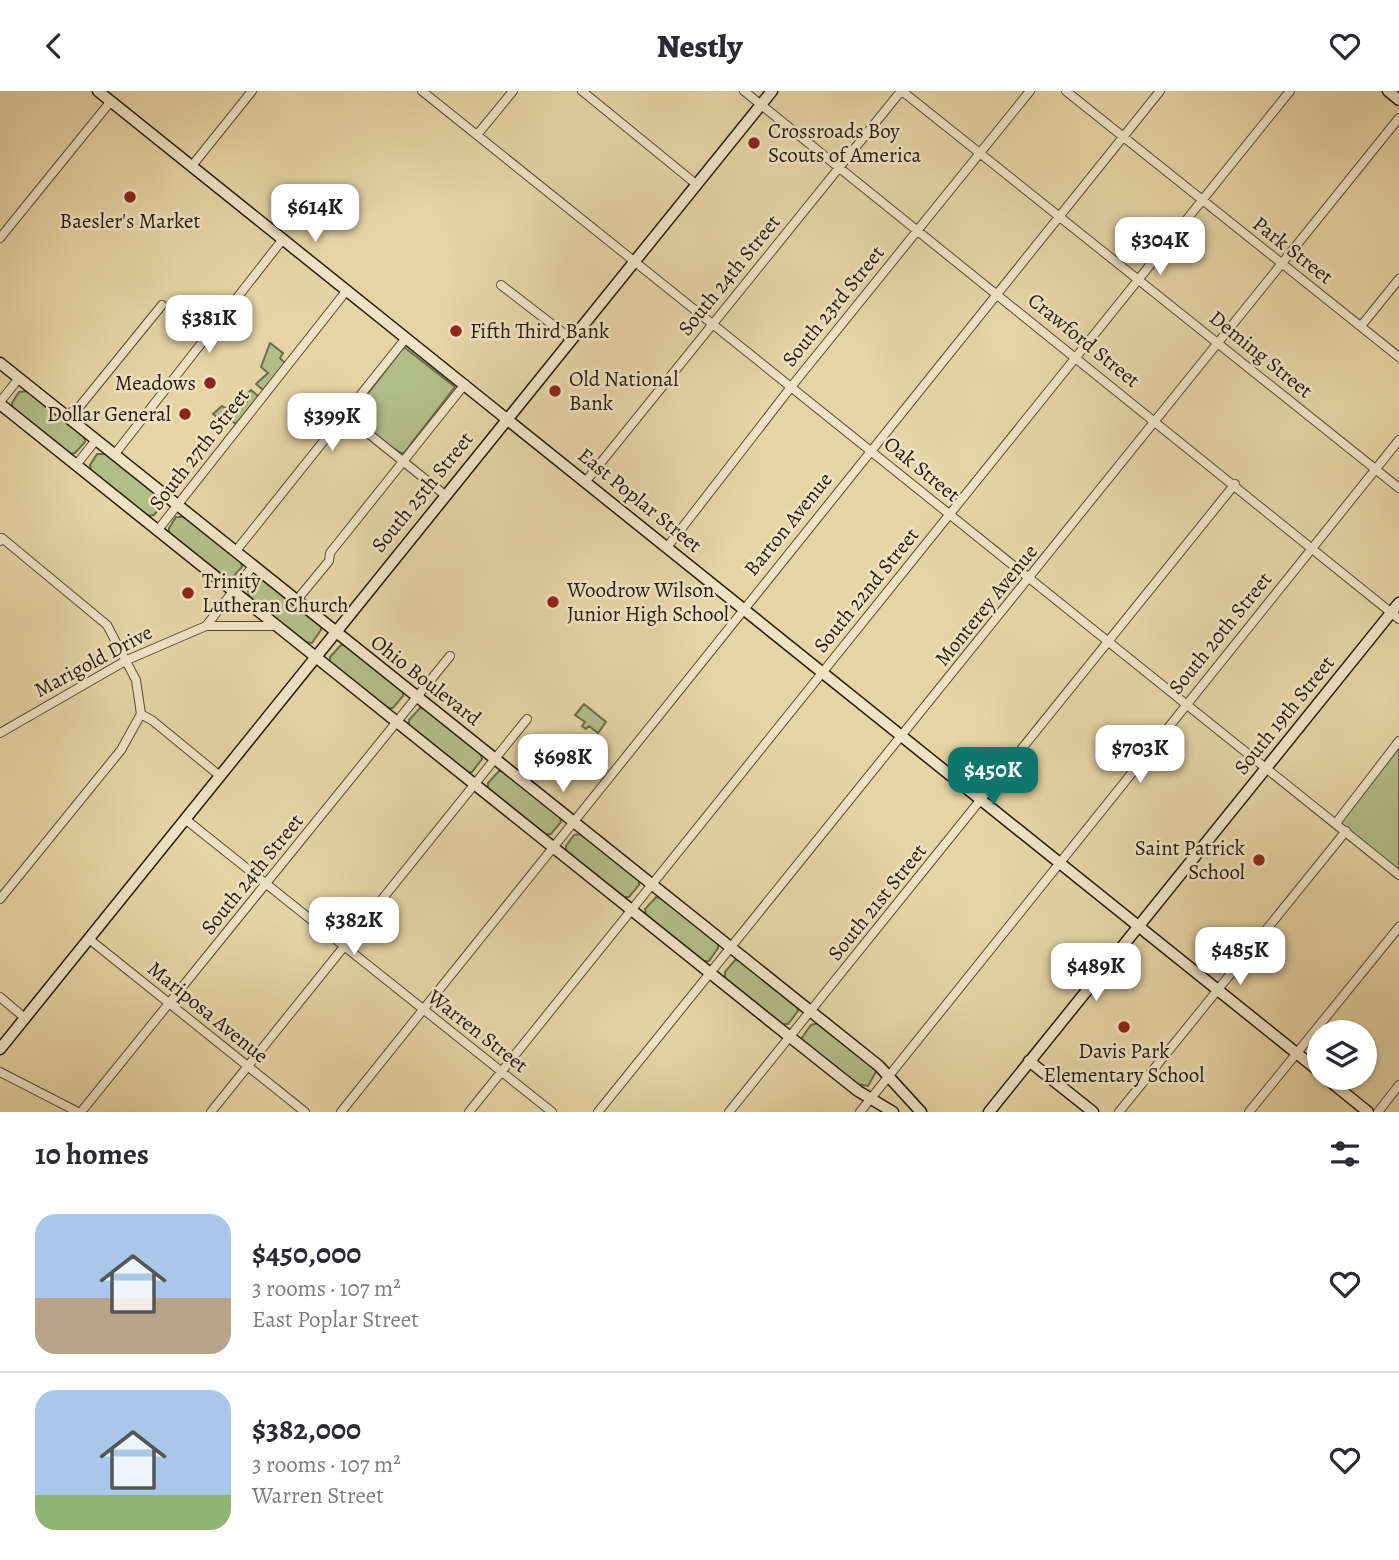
<!DOCTYPE html>
<meta charset="utf-8">
<style>
body{margin:0;font-family:Alegreya,serif;background:#f2f2f3;color:#2b2b33;height:100vh;display:flex;flex-direction:column;font-size:26px;white-space:nowrap}
*{box-sizing:border-box;margin:0}
p{font-size:23px;color:#7c7c81}
.icon{flex:none;width:38px;height:38px;fill:none;stroke:currentColor;stroke-width:2;stroke-linecap:round;stroke-linejoin:round}
.map{position:relative;height:1021px;overflow:hidden}
.details{display:flex;flex-direction:column;background:#fff;flex:1}
.details>*{flex:none}
.fabs{position:absolute;left:1307px;top:929px;display:grid;gap:14px}
.fabs a{display:grid;place-items:center;width:70px;height:70px;border-radius:50%;background:#fff;box-shadow:0 2px 5px #0004;font-size:35px}
.price{position:absolute;translate:-50% -60px;padding:0 16px;border-radius:14px;background:#fff;color:#222;font-size:23px;line-height:46px;filter:drop-shadow(0 2px 4px #0008)}
.price::after{content:'';position:absolute;left:50%;top:42px;width:21px;height:16px;margin-left:-10px;background:inherit;clip-path:polygon(0 0,100% 0,50% 100%)}
.price.active{background:#0f766e;color:#fff}
ul{padding:0;list-style:none}
li{display:flex;align-items:center;gap:21px;height:175px;padding:0 35px}
li+li{border-top:2px solid #e1e1e2}
li span{display:grid;place-items:center;flex:none;width:196px;height:140px;border-radius:21px;color:#555}
li>.icon{margin-inline-start:auto}
span .icon{width:84px;height:84px;fill:#fffc;stroke-width:1}
li b{font-size:30px}
h2{display:flex;justify-content:space-between;align-items:center;height:84px;padding:0 35px;font-size:30px}
header{display:flex;justify-content:space-between;align-items:center;height:91px;padding:0 35px;background:#fff;font-size:32px;font-weight:800}
.map>svg:first-child{display:block}
.green{fill:#b2bd88;stroke:#6b6c4c;stroke-width:2}
.lines{fill:none;stroke-linecap:round;stroke-linejoin:round}
.street-casing{stroke:#544936;stroke-width:10}
.secondary-casing{stroke:#241b11;stroke-width:13}
.street{stroke:#efe3c4;stroke-width:8}
.secondary{stroke:#efe3c4;stroke-width:10}
.poi-dot{fill:#8f2418;stroke:#efe3c4;stroke-width:2.5}
.labels{text-anchor:middle;dominant-baseline:central;stroke-width:5;stroke-linejoin:round;paint-order:stroke}
.poi-label{font-size:21px;fill:#241b11;stroke:#efe3c4;text-anchor:start}
.street-label{font-size:21px;fill:#241b11;stroke:#efe3c4}
</style>
<header><svg class="icon" aria-label="back" viewBox="0 0 24 24"><path d="M15 5l-7 7 7 7"/></svg>Nestly<svg class="icon" aria-label="heart" viewBox="0 0 24 24"><path d="M12 20l-8-8c-3-5 5-10 8-4 3-6 11-1 8 4z"/></svg></header>
<div class="map">
<svg width="1399" height="1021" viewBox="0 0 1399 1021">
<rect width="100%" height="100%" fill="#e6d4a5"/>
<filter id="stains"><feTurbulence type="fractalNoise" baseFrequency=".00286" numOctaves="4"/><feColorMatrix values="0 0 0 0 .2 0 0 0 0 .09 0 0 0 0 .02 0 0 0 .5 -.17"/></filter>
<radialGradient id="worn" r=".72"><stop offset=".6" stop-color="#630" stop-opacity="0"/><stop offset="1" stop-color="#630" stop-opacity=".3"/></radialGradient>
<path class="green" d="M270 252 283 262 280 267 285 272 263 299 256 293 268 282 261 276Z
M404 256 455 296 403 363 386 353 352 323Z
M251 299 259 306 236 333 231 329 227 334 213 323 222 315 225 317 235 311 242 316 251 305 248 302Z
M28 300 84 346 85 351 75 362 70 363 12 318V312L19 301Z
M97 363H106L163 408V413L154 424 148 425 91 380 90 374Z
M176 426H185L241 471 242 476 232 487 227 488 169 443V437Z
M264 488 321 533V539L312 552 306 551 249 506 248 500 256 489Z
M341 554H346L403 600V605L393 617H388L330 572V566Z
M584 613 606 631 598 642 589 635 586 638 582 635 585 631 575 624Z
M420 617 425 618 481 663 482 668 472 681H466L409 636V629Z
M1399 650V784L1336 732Z
M499 680H504L560 726 561 731 551 743H545L488 698V692Z
M582 743 639 789V794L629 806H624L566 761V755L574 744Z
M656 806 661 807 718 852V857L709 870H703L646 824 645 818Z
M735 869 741 870 797 915 798 920 788 933H782L725 888V881Z
M819 932 877 979 868 995 856 993 801 948 811 934Z"/>
<g class="lines">
<defs>
<path id="street" d="M422 0 1399 784
M582 0 696 93
M744 0 1399 528
M902 0 1399 397
M1066 0 1399 266
M477 44 513 0
M191 76 252 0
M0 147 111 10
M501 194 571 248
M1361 235 1399 188
M0 311 19 287
M344 323 445 404
M66 325 80 315 162 214
M114 364 283 148
M76 374 96 349
M586 390 901 0
M157 440 347 199
M0 450 2 447 107 534 136 589 141 623 121 659 0 808
M668 455 791 296 1030 0
M235 461 406 247
M296 510 329 470 330 462 465 293
M206 535 253 475
M141 623 153 630 220 685
M0 642 127 569 206 535H275
M185 728 552 1021
M1336 732 1399 650
M89 848 305 1021
M0 906 25 927
M0 981 78 1021
M81 1021 450 565
M211 1021 527 628
M341 1021 1160 0
M469 1021 1290 0
M598 1021 1399 27
M729 1021 1235 393
M860 1021 1399 349
M1119 1021 1346 740
M1249 1021 1399 836
M1378 1021 1399 994"/>
<path id="secondary" d="M98 0 1320 981
M1388 0 1399 9
M0 272 879 975 921 1021
M0 313 790 946 858 1000 893 1021
M0 958 772 0
M1029 970 1093 1021
M1326 987 1368 1021
M989 1021 1399 512"/>
</defs>
<use href="#street" class="street-casing"/>
<use href="#secondary" class="secondary-casing"/>
<use href="#street" class="street"/>
<use href="#secondary" class="secondary"/>
</g>
<g class="poi-dot">
<circle cx="754" cy="52" r="7"/>
<circle cx="130" cy="106" r="7"/>
<circle cx="456" cy="240" r="7"/>
<circle cx="210" cy="292" r="7"/>
<circle cx="555" cy="300" r="7"/>
<circle cx="185" cy="323" r="7"/>
<circle cx="188" cy="502" r="7"/>
<circle cx="553" cy="511" r="7"/>
<circle cx="1259" cy="769" r="7"/>
<circle cx="1124" cy="936" r="7"/>
</g>
<g class="labels">
<g class="poi-label">
<text x="768" y="40">Crossroads Boy<tspan x="768" dy="24">Scouts of America</tspan></text>
<text x="130" y="130" text-anchor="middle">Baesler's Market</text>
<text x="470" y="240">Fifth Third Bank</text>
<text x="569" y="288">Old National<tspan x="569" dy="24">Bank</tspan></text>
<text x="196" y="292" text-anchor="end">Meadows</text>
<text x="171" y="323" text-anchor="end">Dollar General</text>
<text x="202" y="490">Trinity<tspan x="202" dy="24">Lutheran Church</tspan></text>
<text x="567" y="499">Woodrow Wilson<tspan x="567" dy="24">Junior High School</tspan></text>
<text x="1245" y="757" text-anchor="end">Saint Patrick<tspan x="1245" dy="24">School</tspan></text>
<text x="1124" y="960" text-anchor="middle">Davis Park<tspan x="1124" dy="24">Elementary School</tspan></text>
</g>
<g class="street-label">
<text transform="translate(1293 159) rotate(38)">Park Street</text>
<text transform="translate(729 184) rotate(-51)">South 24th Street</text>
<text transform="translate(833 215) rotate(-51)">South 23rd Street</text>
<text transform="translate(1084 249) rotate(39)">Crawford Street</text>
<text transform="translate(1261 263) rotate(39)">Deming Street</text>
<text transform="translate(199 358) rotate(-52)">South 27th Street</text>
<text transform="translate(922 378) rotate(39)">Oak Street</text>
<text transform="translate(422 401) rotate(-51)">South 25th Street</text>
<text transform="translate(640 409) rotate(39)">East Poplar Street</text>
<text transform="translate(788 433) rotate(-51)">Barton Avenue</text>
<text transform="translate(866 499) rotate(-51)">South 22nd Street</text>
<text transform="translate(986 514) rotate(-51)">Monterey Avenue</text>
<text transform="translate(1220 542) rotate(-51)">South 20th Street</text>
<text transform="translate(93 570) rotate(-28)">Marigold Drive</text>
<text transform="translate(426 589) rotate(38)">Ohio Boulevard</text>
<text transform="translate(1284 624) rotate(-51)">South 19th Street</text>
<text transform="translate(252 783) rotate(-51)">South 24th Street</text>
<text transform="translate(877 811) rotate(-51)">South 21st Street</text>
<text transform="translate(208 921) rotate(39)">Mariposa Avenue</text>
<text transform="translate(478 940) rotate(38)">Warren Street</text>
</g>
</g>
<rect width="100%" height="100%" filter="url(#stains)"/>
<rect width="100%" height="100%" fill="url(#worn)"/>
</svg>
<div class="fabs">
<a><svg class="icon" aria-label="layers" viewBox="0 0 24 24"><path d="M12 4l9 5-9 5-9-5zM3 14l9 5 9-5"/></svg></a>
</div>
<b class="price" style="left:315px;top:153px">$614K</b>
<b class="price" style="left:1160px;top:186px">$304K</b>
<b class="price" style="left:209px;top:264px">$381K</b>
<b class="price" style="left:332px;top:362px">$399K</b>
<b class="price" style="left:1140px;top:694px">$703K</b>
<b class="price" style="left:563px;top:703px">$698K</b>
<b class="price active" style="left:993px;top:716px">$450K</b>
<b class="price" style="left:354px;top:866px">$382K</b>
<b class="price" style="left:1240px;top:896px">$485K</b>
<b class="price" style="left:1096px;top:912px">$489K</b>
</div>
<section class="details">
<h2>10 homes<svg class="icon" aria-label="filters" viewBox="0 0 24 24"><path d="M4 7h16M4 17h16"/><circle cx="9" cy="7" r="2"/><circle cx="15" cy="17" r="2"/></svg></h2>
<ul>
<li><span style="background:linear-gradient(#a9c7e8 60%,#b9a48a 0)"><svg class="icon" aria-label="home" viewBox="0 0 24 24"><path d="M3 11l9-7 9 7M6 9v11h12V9"/></svg></span><div><b>$450,000</b><p>3 rooms · 107 m²</p><p>East Poplar Street</p></div><svg class="icon" aria-label="heart" viewBox="0 0 24 24"><path d="M12 20l-8-8c-3-5 5-10 8-4 3-6 11-1 8 4z"/></svg></li>
<li><span style="background:linear-gradient(#a9c7e8 75%,#8fb573 0)"><svg class="icon" aria-label="home" viewBox="0 0 24 24"><path d="M3 11l9-7 9 7M6 9v11h12V9"/></svg></span><div><b>$382,000</b><p>3 rooms · 107 m²</p><p>Warren Street</p></div><svg class="icon" aria-label="heart" viewBox="0 0 24 24"><path d="M12 20l-8-8c-3-5 5-10 8-4 3-6 11-1 8 4z"/></svg></li>
</ul>
</section>
